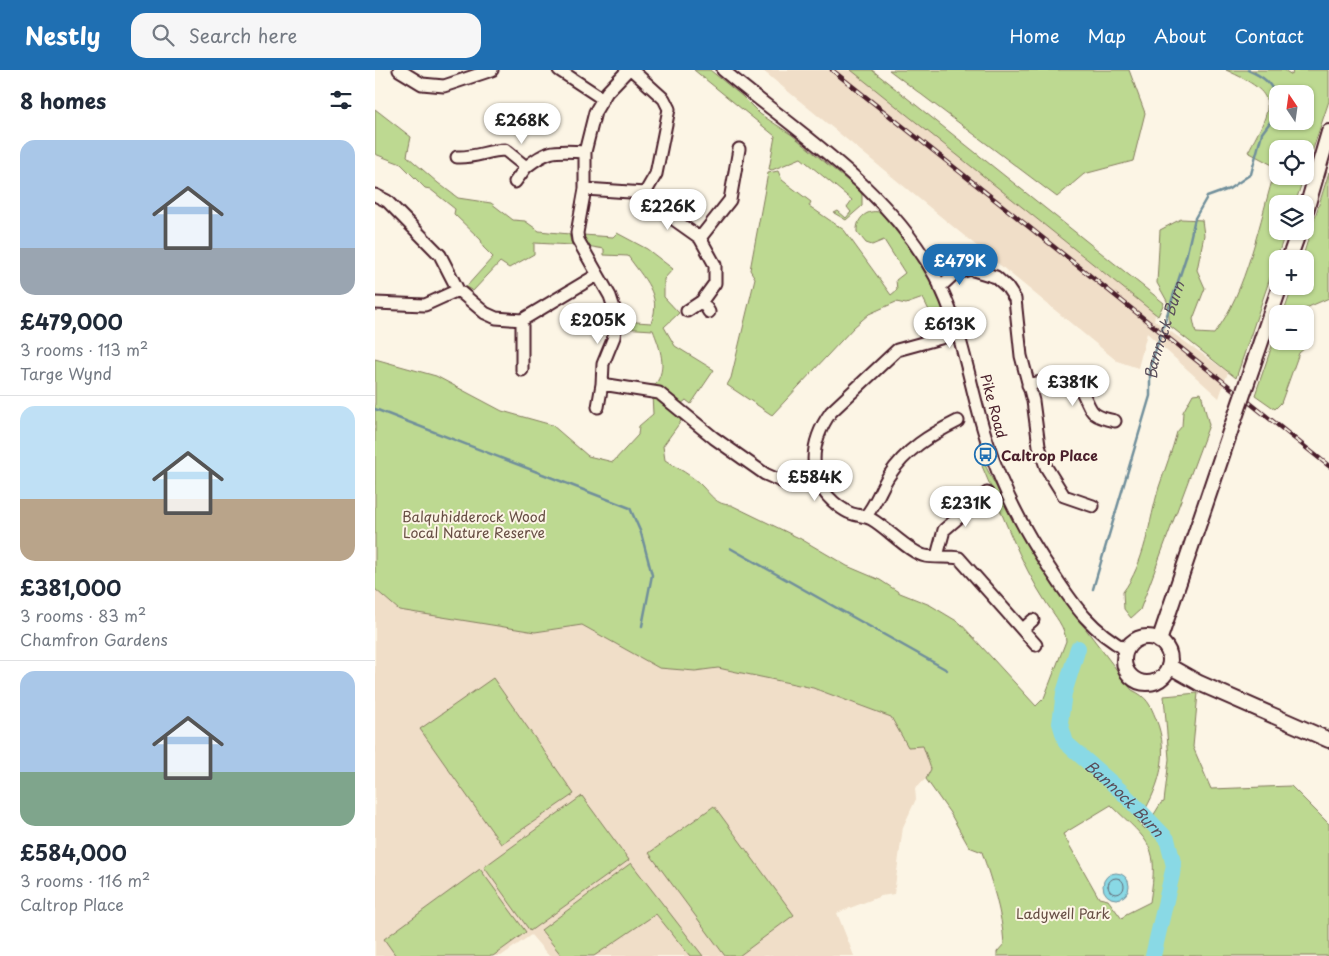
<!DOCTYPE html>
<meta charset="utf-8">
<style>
body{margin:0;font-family:"Playpen Sans",sans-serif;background:#f6f6f7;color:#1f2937;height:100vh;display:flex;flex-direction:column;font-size:19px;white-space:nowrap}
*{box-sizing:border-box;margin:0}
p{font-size:16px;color:#747a83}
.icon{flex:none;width:28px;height:28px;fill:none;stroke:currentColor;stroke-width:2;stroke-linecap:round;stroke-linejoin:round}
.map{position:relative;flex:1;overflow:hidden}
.drawer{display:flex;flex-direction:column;background:#fff;width:375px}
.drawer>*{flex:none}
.needle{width:32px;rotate:347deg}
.fabs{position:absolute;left:894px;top:15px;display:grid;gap:10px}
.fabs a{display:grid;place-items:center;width:45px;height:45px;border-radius:10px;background:#fff;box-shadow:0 1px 4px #0004;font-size:25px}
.price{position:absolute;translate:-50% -42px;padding:0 11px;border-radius:18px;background:#fff;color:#222;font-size:16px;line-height:32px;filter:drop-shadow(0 1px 2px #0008)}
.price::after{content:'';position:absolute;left:50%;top:30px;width:15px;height:11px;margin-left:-8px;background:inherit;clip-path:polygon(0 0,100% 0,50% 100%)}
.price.on{background:#1f6fb2;color:#fff}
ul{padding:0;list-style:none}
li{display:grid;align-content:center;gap:10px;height:265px;padding:0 20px}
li+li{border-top:1px solid #e0e1e3}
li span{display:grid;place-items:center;height:155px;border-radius:15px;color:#555}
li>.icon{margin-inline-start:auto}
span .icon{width:90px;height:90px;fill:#fffc;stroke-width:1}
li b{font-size:21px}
h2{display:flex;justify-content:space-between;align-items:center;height:60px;padding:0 20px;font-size:21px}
header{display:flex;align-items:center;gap:30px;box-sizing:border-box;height:70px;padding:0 25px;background:#1f6fb2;color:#fff}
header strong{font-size:24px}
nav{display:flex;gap:28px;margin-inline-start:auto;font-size:18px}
.search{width:350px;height:45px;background:#f6f6f7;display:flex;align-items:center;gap:12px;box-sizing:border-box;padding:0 18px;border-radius:15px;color:#747a83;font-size:19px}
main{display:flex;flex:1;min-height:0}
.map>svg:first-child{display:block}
.built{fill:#f0dec8}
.green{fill:#bdd991;stroke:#847c5e;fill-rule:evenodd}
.water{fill:#89d9e5;stroke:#708f9b}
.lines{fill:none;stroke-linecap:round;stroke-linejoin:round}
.shore{stroke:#636975;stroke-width:1}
.stream{stroke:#708f9b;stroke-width:2.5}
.river{stroke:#89d9e5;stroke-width:16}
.minor-casing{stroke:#4a1f2b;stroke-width:15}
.major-casing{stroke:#4a1f2b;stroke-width:18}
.minor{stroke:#fcf5e5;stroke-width:11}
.major{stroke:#fcf5e5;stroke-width:14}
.rail-casing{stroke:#4a1f2b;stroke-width:4.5}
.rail{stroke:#fcf5e5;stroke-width:2.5;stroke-dasharray:8;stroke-linecap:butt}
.major-bridge-casing{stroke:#4a1f2b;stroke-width:18;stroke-linecap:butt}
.major-bridge{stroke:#fcf5e5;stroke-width:14}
.labels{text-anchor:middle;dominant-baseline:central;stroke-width:4;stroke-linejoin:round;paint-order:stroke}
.street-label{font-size:14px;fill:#4a1f2b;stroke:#fcf5e5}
.poi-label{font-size:14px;font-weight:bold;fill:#4a1f2b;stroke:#fcf5e5;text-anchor:start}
.park-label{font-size:14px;fill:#674e44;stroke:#fcf5e5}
.water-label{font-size:15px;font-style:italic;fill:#5a4e5a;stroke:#fcf5e5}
</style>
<header>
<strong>Nestly</strong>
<div class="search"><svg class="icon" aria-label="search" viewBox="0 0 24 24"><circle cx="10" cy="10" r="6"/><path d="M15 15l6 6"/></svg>Search here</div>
<nav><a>Home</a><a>Map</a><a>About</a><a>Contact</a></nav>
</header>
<main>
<section class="drawer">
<h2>8 homes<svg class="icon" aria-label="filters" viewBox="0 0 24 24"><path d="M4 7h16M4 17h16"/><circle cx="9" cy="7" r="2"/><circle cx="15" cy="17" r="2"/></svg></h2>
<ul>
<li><span style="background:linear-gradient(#a9c7e8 70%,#9aa5b1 0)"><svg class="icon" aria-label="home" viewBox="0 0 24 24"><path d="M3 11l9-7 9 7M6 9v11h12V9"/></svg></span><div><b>£479,000</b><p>3 rooms · 113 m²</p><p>Targe Wynd</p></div></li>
<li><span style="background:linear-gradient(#bfe0f5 60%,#b9a48a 0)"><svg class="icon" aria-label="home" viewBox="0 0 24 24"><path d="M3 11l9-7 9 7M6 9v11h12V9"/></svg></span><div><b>£381,000</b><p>3 rooms · 83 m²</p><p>Chamfron Gardens</p></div></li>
<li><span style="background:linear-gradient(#a9c7e8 65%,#7fa58c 0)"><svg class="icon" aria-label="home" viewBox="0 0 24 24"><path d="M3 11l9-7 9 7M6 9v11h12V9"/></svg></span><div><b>£584,000</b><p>3 rooms · 116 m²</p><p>Caltrop Place</p></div></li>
</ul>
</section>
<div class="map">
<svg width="954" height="886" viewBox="0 0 954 886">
<rect width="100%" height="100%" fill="#fcf5e5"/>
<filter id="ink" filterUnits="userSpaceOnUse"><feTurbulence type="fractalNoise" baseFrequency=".02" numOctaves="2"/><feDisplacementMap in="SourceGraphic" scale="10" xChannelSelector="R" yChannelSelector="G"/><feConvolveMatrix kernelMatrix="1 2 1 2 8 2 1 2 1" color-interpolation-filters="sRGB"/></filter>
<g filter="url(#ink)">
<path class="built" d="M387 0H497L777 224 783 230 779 250 853 302 844 328 772 263 763 298 742 291Z
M0 519 24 540 160 562 207 555 284 598 320 601 343 598 438 618 516 647 533 677 548 675 556 699 551 709 540 718 541 729 528 757 519 824 506 826 462 843 479 886H174L156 865 126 886H0Z"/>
<path class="green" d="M319 0H335L367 26 385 44 417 65 485 121 487 125V136L471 150 459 143 463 141 471 148 476 142 472 137 477 130 426 88 397 100 394 99 400 66Z
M476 0H497L789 233 783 246Z
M514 0H754L770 43 758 91 709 104 682 127Z
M851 0H909L917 5 918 0H954V31L930 103V79H902V106H929L920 134H902V161H911L861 308 795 256 792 231 782 213 785 160 806 149 827 150 829 165 822 200 830 218 818 249 821 263 839 264C872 222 885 149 901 97L873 82C898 35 906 25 851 0ZM902 24H930V51H902Z
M0 39 36 67 32 86 63 113 83 128 116 133 138 150 150 151 164 161 194 164 197 175 159 173V184L134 198 125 192 98 221 91 217 118 187 108 177 106 170 79 144 80 139 55 119 50 118 26 94 0 84Z
M403 101 407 110 436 132 434 136 469 160 516 225 522 220 521 210 530 203 509 170 497 175 491 173 482 162C481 147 494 138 507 143 526 165 585 233 569 261H564L548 228 531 234 521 232 494 244 479 257 397 345 352 315 356 308 380 208 375 200 393 103Z
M954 102V228L931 238C935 251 931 261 935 274L924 283 906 333 900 339 880 325 902 261V271H930V244H908L918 216H930V189H927Z
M242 163 272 179 298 199 289 209V227L304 243 289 257 300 276 339 300 316 334 311 330 305 335 294 322 256 314 280 315C293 298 285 278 278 260L246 258 247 251 276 253C288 225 268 208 253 186L229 185V179L212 176 208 165 238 167Z
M0 289 61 306 127 341 177 355 213 386 238 392 263 365 264 356 278 344 277 324 302 342 306 351 288 376 290 390C302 398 318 406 327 416 336 425 341 435 356 435L426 469 472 496 505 510 525 523 555 535 585 553 661 636 669 628 691 571C690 557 680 546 672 534 644 491 627 443 607 396L610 395 650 473 685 525 757 620C772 627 775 634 781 649 796 686 783 720 763 752L770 759 786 733 789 732 794 689 789 626 823 623 818 677 836 719 916 716 954 754V886H622V882L629 874C627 842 617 813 607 782L594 777 575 743 551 709 556 699 548 676 533 677 516 647 438 618 343 598 320 601 284 598 207 555 160 562 24 540 0 519ZM736 735C776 774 784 774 775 832L751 844 747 849 733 830 724 828 688 764Z
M826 323 834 355 765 540 756 548 749 539 748 522C770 493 774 451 784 417 790 399 797 381 802 362L807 356 808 342 818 324Z
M118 608 199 724 126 774 45 659Z
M207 726 254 790 155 861 109 797Z
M339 736 419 845 364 886H350L274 783Z
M256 793 328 886H315L281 844 219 886H187L166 860Z
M105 799 151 862 118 886H21L9 869Z"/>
<path class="water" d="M728 816a13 13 0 1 1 26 0a13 13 0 1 1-26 0Z"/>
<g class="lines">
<path class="shore" d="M733 816a8 8 0 1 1 16 0a8 8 0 1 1-16 0Z"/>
<g class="stream">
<path d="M873 0C889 7 897 13 902 30"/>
<path d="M0 339 255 438 266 463 277 505 267 556"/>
<path d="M355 478 572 600"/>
<path id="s1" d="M718 519 775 326V297L811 187 820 148 832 127 854 119 876 104 887 63 899 47 902 33"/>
</g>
<path class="river" id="s2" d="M703 578 689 623 685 653 691 673 747 722 792 769 799 796 778 886"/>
<defs>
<path id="minor" d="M24 0 47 14 69 16 117 0
M184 0 228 29
M253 0 232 22 220 42 210 82V119L202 163 203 170 235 226 242 247 239 267 228 294 227 314 284 323 339 368 390 404 417 416 442 414
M257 0 289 29 294 39 281 104 270 123
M348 0C424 64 512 117 560 206 588 258 594 316 612 371 627 420 650 463 679 505 700 537 717 561 752 580
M82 87C100 88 114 80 130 80L151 97C175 78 180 81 210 82
M140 112 151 97
M210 119 270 123 301 151 325 168 340 195V213L327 231 312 241
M0 125 12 131 65 185 83 220 110 243 121 248 147 250 222 205
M325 168 355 130 364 79
M565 217 579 204 595 199 621 207 632 217 640 229 646 286 658 331 664 376 671 397 689 426 718 436
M327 231 334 242
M0 233 50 235 83 220
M147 250V300
M584 263 522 280 456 342C431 377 432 418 471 441 478 446 489 445 496 449 511 457 535 483 550 486 560 488 573 486 584 488L661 575
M653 315C666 312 696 304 705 318 718 340 711 345 740 351
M223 337 227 314
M490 447C501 434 505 420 513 407 531 379 555 365 583 351
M562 486 569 460 612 423
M648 559 658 550"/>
<path id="major" d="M930 144 954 62
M914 189 924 161
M877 298 905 216
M749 590a23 23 0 1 1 46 0a23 23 0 1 1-46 0Z
M784 571 857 356
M794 596 824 613 954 670"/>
</defs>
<use href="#minor" class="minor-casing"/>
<use href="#major" class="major-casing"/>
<use href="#minor" class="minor"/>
<use href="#major" class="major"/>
<defs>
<path id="rail" d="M457 0 954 396"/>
</defs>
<use href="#rail" class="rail-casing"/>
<use href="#rail" class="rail"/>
<defs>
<path id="major-bridge" d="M857 356 877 298"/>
</defs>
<use href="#major-bridge" class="major-bridge-casing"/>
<use href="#major-bridge" class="major-bridge"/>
</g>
</g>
<defs>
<symbol id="bus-ring" viewBox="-11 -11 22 22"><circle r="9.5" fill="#fcf5e5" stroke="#1f6fb2" stroke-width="1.5"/><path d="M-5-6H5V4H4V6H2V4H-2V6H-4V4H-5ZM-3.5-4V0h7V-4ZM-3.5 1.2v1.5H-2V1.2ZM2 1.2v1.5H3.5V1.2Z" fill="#1f6fb2"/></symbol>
</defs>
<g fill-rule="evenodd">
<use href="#bus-ring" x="598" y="372" width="25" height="25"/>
</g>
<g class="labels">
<g class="street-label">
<text transform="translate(619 336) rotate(75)">Pike Road</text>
</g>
<g class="poi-label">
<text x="626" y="385">Caltrop Place</text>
</g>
<g class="park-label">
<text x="99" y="446">Balquhidderock Wood<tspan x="99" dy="16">Local Nature Reserve</tspan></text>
<text x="688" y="843">Ladywell Park</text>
</g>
<g class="water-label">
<text stroke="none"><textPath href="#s1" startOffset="269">Bannock Burn</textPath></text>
<text stroke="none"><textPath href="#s2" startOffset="179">Bannock Burn</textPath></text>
</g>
</g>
</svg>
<div class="fabs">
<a><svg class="needle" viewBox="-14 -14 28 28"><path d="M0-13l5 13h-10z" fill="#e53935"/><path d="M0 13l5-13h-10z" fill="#747a83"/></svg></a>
<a><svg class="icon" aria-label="locate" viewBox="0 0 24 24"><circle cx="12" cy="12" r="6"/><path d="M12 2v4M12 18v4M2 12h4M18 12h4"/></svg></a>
<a><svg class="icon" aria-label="layers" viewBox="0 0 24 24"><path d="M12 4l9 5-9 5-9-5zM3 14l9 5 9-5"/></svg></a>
<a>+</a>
<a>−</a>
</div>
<b class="price" style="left:147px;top:75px">£268K</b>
<b class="price" style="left:293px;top:161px">£226K</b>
<b class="price on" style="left:585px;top:216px">£479K</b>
<b class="price" style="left:223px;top:275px">£205K</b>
<b class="price" style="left:575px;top:279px">£613K</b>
<b class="price" style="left:698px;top:337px">£381K</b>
<b class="price" style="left:440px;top:432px">£584K</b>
<b class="price" style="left:591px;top:458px">£231K</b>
</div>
</main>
